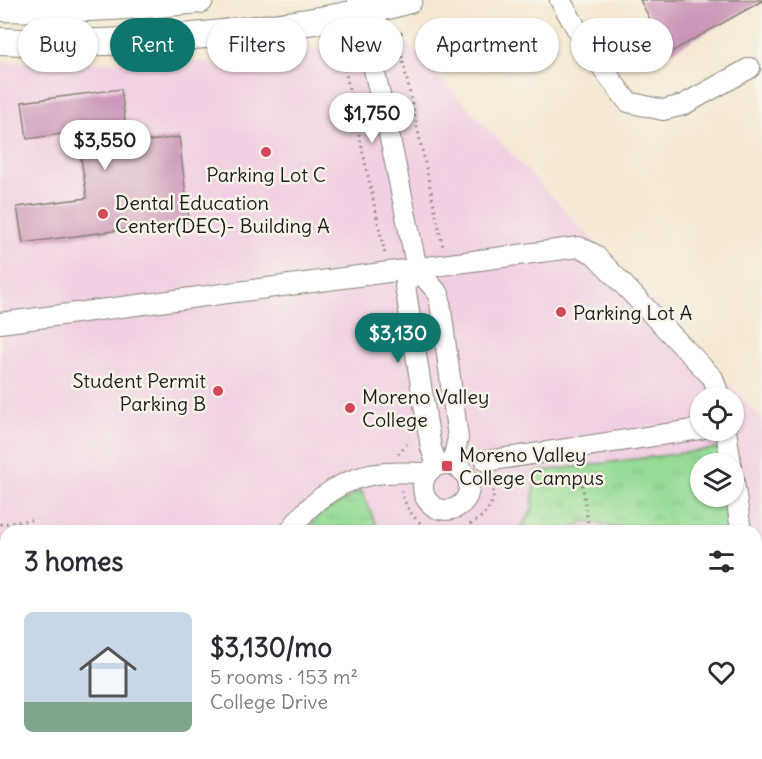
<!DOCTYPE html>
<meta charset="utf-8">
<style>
body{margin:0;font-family:Delius,sans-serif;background:#f7f7f7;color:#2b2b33;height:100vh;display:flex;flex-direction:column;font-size:22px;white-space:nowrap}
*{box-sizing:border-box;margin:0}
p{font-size:20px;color:#7c7c81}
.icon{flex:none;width:33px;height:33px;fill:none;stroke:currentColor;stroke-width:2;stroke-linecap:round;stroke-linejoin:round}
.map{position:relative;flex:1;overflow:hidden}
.side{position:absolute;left:0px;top:525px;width:762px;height:234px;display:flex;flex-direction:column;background:#fff;border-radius:18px 18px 0 0;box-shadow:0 2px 4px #0004}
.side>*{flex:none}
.hud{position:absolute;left:18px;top:18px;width:726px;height:54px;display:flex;gap:12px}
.controls{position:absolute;left:690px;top:387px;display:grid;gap:12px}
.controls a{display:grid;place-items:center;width:54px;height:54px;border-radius:50%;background:#fff;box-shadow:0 2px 4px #0004;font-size:30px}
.price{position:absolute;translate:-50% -51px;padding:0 14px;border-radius:21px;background:#fff;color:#222;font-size:20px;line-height:39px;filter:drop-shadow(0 2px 3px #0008)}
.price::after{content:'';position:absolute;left:50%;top:36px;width:18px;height:14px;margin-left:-9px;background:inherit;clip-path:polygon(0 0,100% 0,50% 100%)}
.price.active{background:#0f766e;color:#fff}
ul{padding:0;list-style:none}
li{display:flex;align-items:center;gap:18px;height:150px;padding:0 24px}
li span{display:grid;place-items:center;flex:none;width:168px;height:120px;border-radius:9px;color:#555}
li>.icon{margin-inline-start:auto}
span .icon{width:72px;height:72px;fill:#fffc;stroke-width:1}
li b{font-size:26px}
h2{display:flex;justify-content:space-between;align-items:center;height:72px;padding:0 24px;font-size:26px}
.pill{padding:0 21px;border-radius:27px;background:#fff;box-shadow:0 2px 4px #0004;font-size:21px;line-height:54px}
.pill.active{background:#0f766e;color:#fff}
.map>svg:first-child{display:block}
.built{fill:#f1d0e3;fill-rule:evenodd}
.grass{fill:url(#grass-tufts);stroke:#597c59;stroke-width:1.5}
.building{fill:#c992b6}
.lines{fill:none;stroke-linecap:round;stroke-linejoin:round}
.minor-casing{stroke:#888278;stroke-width:22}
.major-casing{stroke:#888278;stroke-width:28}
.path{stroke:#888278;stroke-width:3;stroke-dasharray:1.5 4.5;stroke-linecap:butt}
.minor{stroke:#fff;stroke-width:20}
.major{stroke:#fff;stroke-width:26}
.poi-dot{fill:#d1495b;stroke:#f7f3e8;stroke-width:2}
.labels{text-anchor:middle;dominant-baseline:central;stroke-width:5;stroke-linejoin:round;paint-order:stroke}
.poi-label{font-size:20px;fill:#1c1c1c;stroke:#f7f3e8;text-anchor:start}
</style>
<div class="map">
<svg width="762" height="759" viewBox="0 0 762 759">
<defs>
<pattern id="grass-tufts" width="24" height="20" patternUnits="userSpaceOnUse" patternTransform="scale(1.5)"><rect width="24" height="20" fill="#96dc96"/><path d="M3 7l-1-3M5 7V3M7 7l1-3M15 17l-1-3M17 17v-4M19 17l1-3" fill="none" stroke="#81bc81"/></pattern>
</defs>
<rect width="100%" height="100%" fill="#f7f3e8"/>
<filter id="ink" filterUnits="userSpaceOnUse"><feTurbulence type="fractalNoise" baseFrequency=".0167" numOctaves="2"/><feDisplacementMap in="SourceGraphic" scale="12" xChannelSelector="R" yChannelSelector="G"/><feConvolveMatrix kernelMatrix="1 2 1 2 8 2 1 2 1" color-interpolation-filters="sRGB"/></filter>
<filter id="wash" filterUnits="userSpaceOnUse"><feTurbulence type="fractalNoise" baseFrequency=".008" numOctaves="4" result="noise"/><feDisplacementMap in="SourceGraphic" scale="24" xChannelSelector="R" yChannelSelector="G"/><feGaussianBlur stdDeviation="1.35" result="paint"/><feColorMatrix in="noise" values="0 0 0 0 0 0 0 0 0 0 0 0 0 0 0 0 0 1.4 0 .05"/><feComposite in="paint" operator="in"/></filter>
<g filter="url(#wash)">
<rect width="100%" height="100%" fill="#f5e8d3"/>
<path class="built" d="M404 40 762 419V759H0V62L68 64 180 59 228 65 317 48 338 62 406 50ZM700 398H734V430H700ZM700 464H734V496H700ZM6 531H756V753H6Z"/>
<path class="grass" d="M720 448 722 463 700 464V496L725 497 729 531H624L596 522H584L568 531H518L532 511 535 472Z
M361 490 379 531H306L319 515Z
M361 753H400L401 759H361Z
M516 753H556L564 759H517Z
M589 753H678L673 759H596Z"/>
<g id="blocks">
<path class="building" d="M640 0H762V1L671 52 665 41 645 52 632 29 650 19Z
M121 89 128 144 179 137 189 221 23 243 17 207 87 198 77 132 27 139 22 102Z"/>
</g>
</g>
<g filter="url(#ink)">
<use href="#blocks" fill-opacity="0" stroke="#888278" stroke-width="1.5"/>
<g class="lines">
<defs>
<path id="minor" d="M358 0 391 143 417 269 439 294 458 438 452 465
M560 0 589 50 628 102 663 110 683 105 750 68
M417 269 405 286 431 448 437 465
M0 323 579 247 594 254 713 378 720 398
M726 430 731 464
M486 461 700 429
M423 487a23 23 0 1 1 46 0a23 23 0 1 1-46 0Z
M734 481 741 531
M290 531C311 499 347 475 386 473 400 472 414 473 428 473
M756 595 762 602
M291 753 292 759"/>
<path id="major" d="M0 8C67 10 133 7 200 0
M0 41C86 46 171 40 256 29 307 23 359 15 409 0"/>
</defs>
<use href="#minor" class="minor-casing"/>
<use href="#major" class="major-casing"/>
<path class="path" d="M383 36 401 33 399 43 443 247
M350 42 328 45 342 56 385 254
M398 454 410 441
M580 467 589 531
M401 491C406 509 415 521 431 531
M0 524 31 520
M472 531 471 524C482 517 490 511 493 498 494 491 492 485 494 478
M0 617 3 616
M0 630 4 620
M0 657 1 666 6 673
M0 707 6 704
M358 753 359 759
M411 753V759
M572 753 579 759
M488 758 499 757
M595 759 599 753
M685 759 689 753"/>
<use href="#minor" class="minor"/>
<use href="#major" class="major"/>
</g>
</g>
<g class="poi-dot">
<circle cx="266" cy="152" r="6"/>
<circle cx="103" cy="214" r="6"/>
<circle cx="561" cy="312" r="6"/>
<circle cx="218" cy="391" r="6"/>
<circle cx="350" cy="408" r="6"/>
<rect x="441" y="460" width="12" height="12" rx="3"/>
</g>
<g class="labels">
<g class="poi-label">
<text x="266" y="174" text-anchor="middle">Parking Lot C</text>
<text x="115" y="202">Dental Education<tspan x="115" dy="23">Center(DEC)- Building A</tspan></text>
<text x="573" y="312">Parking Lot A</text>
<text x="206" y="380" text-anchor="end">Student Permit<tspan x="206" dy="23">Parking B</tspan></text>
<text x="362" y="396">Moreno Valley<tspan x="362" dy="23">College</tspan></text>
<text x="459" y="454">Moreno Valley<tspan x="459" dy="23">College Campus</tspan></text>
</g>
</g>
</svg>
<div class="controls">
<a><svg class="icon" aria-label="locate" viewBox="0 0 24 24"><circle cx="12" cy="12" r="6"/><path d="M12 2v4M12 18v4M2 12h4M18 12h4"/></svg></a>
<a><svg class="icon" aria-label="layers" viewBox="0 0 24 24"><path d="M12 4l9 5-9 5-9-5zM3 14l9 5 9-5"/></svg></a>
</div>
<b class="price" style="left:372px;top:144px">$1,750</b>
<b class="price" style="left:105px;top:171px">$3,550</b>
<b class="price active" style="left:398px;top:364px">$3,130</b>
<div class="hud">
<a class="pill">Buy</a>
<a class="pill active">Rent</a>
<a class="pill">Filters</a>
<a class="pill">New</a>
<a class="pill">Apartment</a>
<a class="pill">House</a>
</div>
<section class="side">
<h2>3 homes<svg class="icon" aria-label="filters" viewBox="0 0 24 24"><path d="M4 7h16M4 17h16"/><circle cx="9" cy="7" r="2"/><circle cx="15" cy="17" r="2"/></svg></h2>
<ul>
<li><span style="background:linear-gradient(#c9d6e8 75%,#7fa58c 0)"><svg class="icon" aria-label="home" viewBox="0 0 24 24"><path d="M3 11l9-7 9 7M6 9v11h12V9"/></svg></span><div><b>$3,130/mo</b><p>5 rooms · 153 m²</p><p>College Drive</p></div><svg class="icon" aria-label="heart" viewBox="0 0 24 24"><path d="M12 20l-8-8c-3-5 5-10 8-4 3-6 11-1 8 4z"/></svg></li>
</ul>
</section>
</div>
